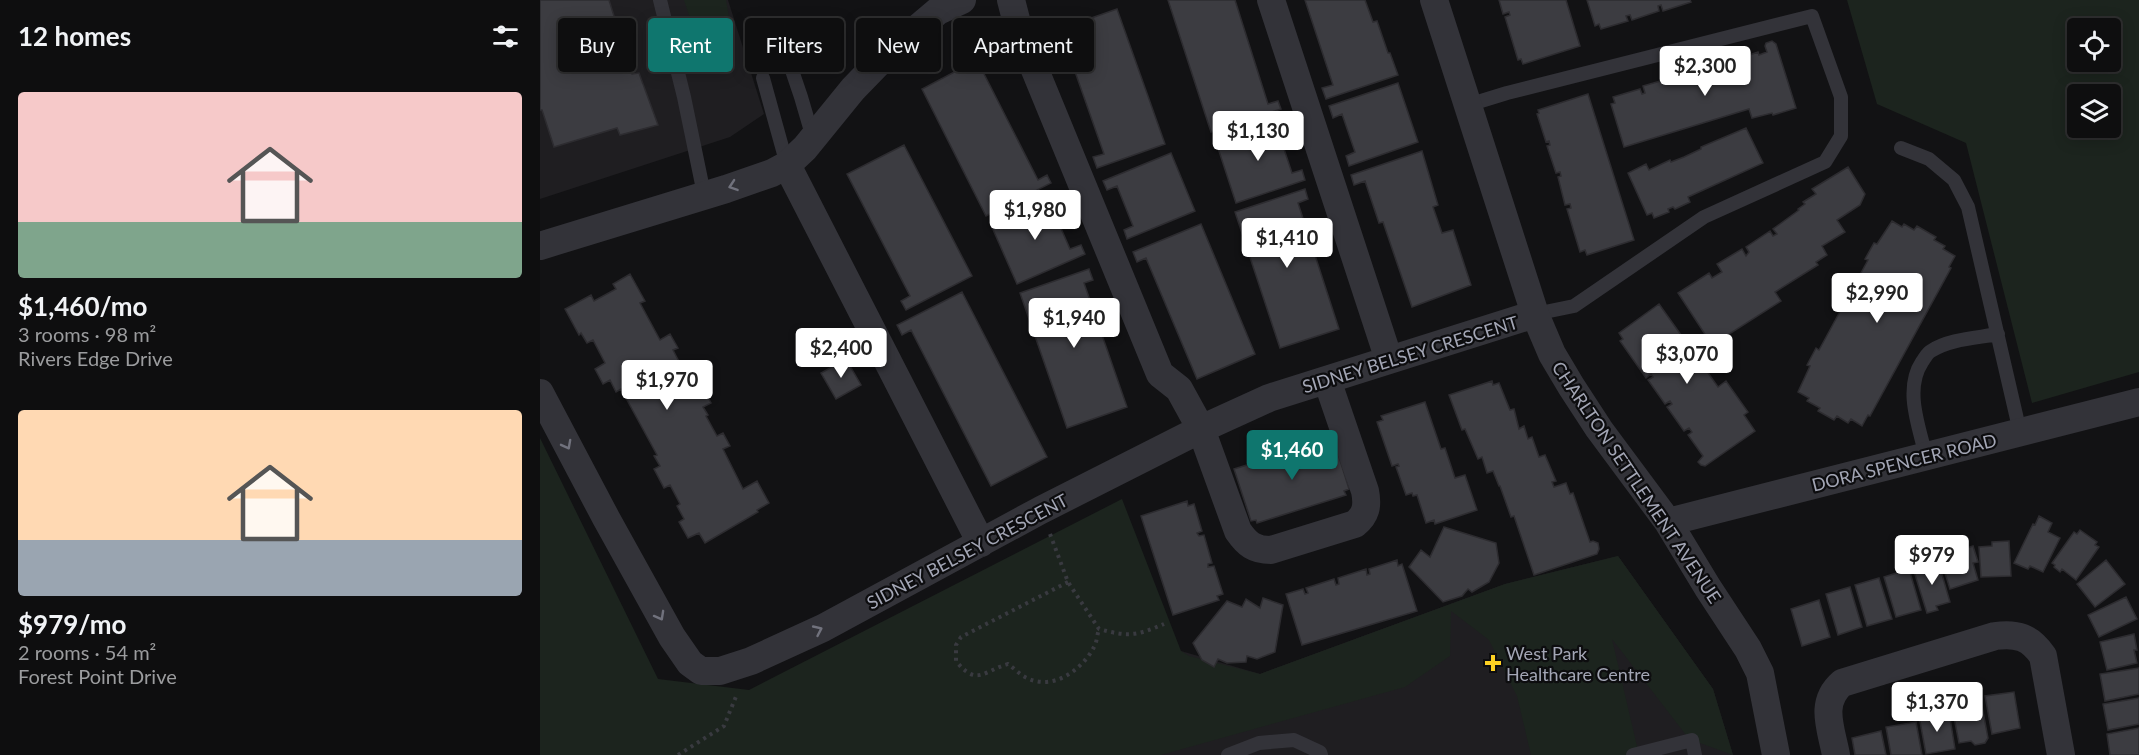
<!DOCTYPE html>
<meta charset="utf-8">
<style>
body{margin:0;font-family:Lato,sans-serif;background:#1c1c1d;color:#f1f3f6;height:100vh;display:flex;flex-direction:column;font-size:22px;white-space:nowrap}
*{box-sizing:border-box;margin:0}
p{font-size:20px;color:#9b9c9e}
.icon{flex:none;width:33px;height:33px;fill:none;stroke:currentColor;stroke-width:2;stroke-linecap:round;stroke-linejoin:round}
.map{position:relative;flex:1;overflow:hidden}
.sheet{display:flex;flex-direction:column;background:#0e0e0f;width:540px}
.sheet>*{flex:none}
.guide{position:absolute;left:18px;top:18px;width:570px;height:54px;display:flex;gap:12px}
.tools{position:absolute;left:1527px;top:18px;display:grid;gap:12px}
.tools a{display:grid;place-items:center;width:54px;height:54px;border-radius:6px;background:#0e0e0f;box-shadow:0 3px 15px #0003,0 0 0 2px #2e2e2f;font-size:30px}
.price{position:absolute;translate:-50% -51px;padding:0 14px;border-radius:6px;background:#fff;color:#222;font-size:20px;line-height:39px;filter:drop-shadow(0 2px 3px #0008)}
.price::after{content:'';position:absolute;left:50%;top:36px;width:18px;height:14px;margin-left:-9px;background:inherit;clip-path:polygon(0 0,100% 0,50% 100%)}
.price.on{background:#0f766e;color:#fff}
ul{padding:0;list-style:none}
li{display:grid;align-content:center;gap:12px;height:318px;padding:0 18px}
li span{display:grid;place-items:center;height:186px;border-radius:6px;color:#555}
li>.icon{margin-inline-start:auto}
span .icon{width:108px;height:108px;fill:#fffc;stroke-width:1}
li b{font-size:26px}
h2{display:flex;justify-content:space-between;align-items:center;height:72px;padding:0 18px;font-size:26px}
.chip{padding:0 21px;border-radius:6px;background:#0e0e0f;box-shadow:0 3px 15px #0003,0 0 0 2px #2e2e2f;font-size:21px;line-height:54px}
.chip.on{background:#0f766e;color:#fff}
main{display:flex;flex:1;min-height:0}
.map>svg:first-child{display:block}
.built{fill:#1f1e21}
.green{fill:#1c241e;fill-rule:evenodd}
.building{fill:#3c3c41;stroke:#2d2c30;stroke-width:1.5}
.lines{fill:none;stroke-linecap:round;stroke-linejoin:round}
.path{stroke:#393a40;stroke-width:4;stroke-dasharray:3 4.5;stroke-linecap:butt}
.service{stroke:#333339;stroke-width:14}
.minor{stroke:#333339;stroke-width:28}
.oneway{stroke:#71727d}
.poi-dot{fill:#fcd023;stroke:#0d0d0f;stroke-width:2}
.labels{text-anchor:middle;dominant-baseline:central;stroke-width:4.5;stroke-linejoin:round;paint-order:stroke}
.street-label{font-size:18px;fill:#a3a6b5;stroke:#0d0d0f}
.poi-label{font-size:18px;fill:#a3a6b5;stroke:#0d0d0f;text-anchor:start}
</style>
<main>
<section class="sheet">
<h2>12 homes<svg class="icon" aria-label="filters" viewBox="0 0 24 24"><path d="M4 7h16M4 17h16"/><circle cx="9" cy="7" r="2"/><circle cx="15" cy="17" r="2"/></svg></h2>
<ul>
<li><span style="background:linear-gradient(#f6c9c9 70%,#7fa58c 0)"><svg class="icon" aria-label="home" viewBox="0 0 24 24"><path d="M3 11l9-7 9 7M6 9v11h12V9"/></svg></span><div><b>$1,460/mo</b><p>3 rooms · 98 m²</p><p>Rivers Edge Drive</p></div></li>
<li><span style="background:linear-gradient(#ffd9b3 70%,#9aa5b1 0)"><svg class="icon" aria-label="home" viewBox="0 0 24 24"><path d="M3 11l9-7 9 7M6 9v11h12V9"/></svg></span><div><b>$979/mo</b><p>2 rooms · 54 m²</p><p>Forest Point Drive</p></div></li>
</ul>
</section>
<div class="map">
<svg width="1599" height="755" viewBox="0 0 1599 755">
<rect width="100%" height="100%" fill="#121214"/>
<path class="built" d="M0 0H188L224 114 190 137 0 199Z
M1078 556 1173 689 1193 755H447L641 651 720 674 965 584Z"/>
<path class="green" d="M144 0H186L189 17 172 28 160 30 152 24Z
M1307 0H1599V372L1492 403 1426 143 1337 104ZM1570 28V62H1538V28ZM1570 94V128H1538V94Z
M0 438 118 679 209 690 582 499 641 651 649 656 720 674 965 584 1078 556 1173 689 1193 755 1149 739 1072 639 1099 755H991L977 696 949 640 911 611 910 656 865 687 621 755H0Z"/>
<path class="building" d="M0 0H69L92 74 99 73 118 125 80 135 77 128 14 147 2 110H0Z
M628 0H695L728 104 738 101 741 109 671 132Z
M765 0H825L833 22 837 21 848 53H850L858 75 786 99 782 88 793 85Z
M959 0H1026L1040 46 983 64 981 59 978 60 965 17 970 15 969 12 963 14Z
M1047 0H1150L1151 2 1123 11 1121 5 1118 6 1119 11 1092 20 1090 15 1086 16 1088 21 1061 29 1059 24 1055 26Z
M577 9 625 144 557 168 553 157 564 154 520 29Z
M1232 41 1236 44 1256 108 1233 115 1232 113 1212 118 1209 109 1084 147 1071 104 1075 103 1073 97 1100 89 1102 94 1105 93 1103 86 1131 78 1133 84 1136 83 1134 76 1162 68 1164 74H1167L1165 67 1193 58 1195 65 1202 63 1201 58 1218 52 1219 55 1227 52 1225 46 1226 43Z
M437 60 498 180 507 175 511 183 446 216 382 89Z
M858 83 878 142 809 166 806 156 815 152 802 114 793 118 789 106Z
M1048 94 1094 240 1047 255 1045 250 1040 252 1027 209 1031 208 1030 204 1025 205 1018 177 1021 176 1020 172 1016 173 1007 146 1010 145 1009 141 1006 142 997 114 999 113 998 110Z
M746 119 750 130 739 134 752 173 762 170 765 180 696 203 676 142Z
M1206 128 1223 163 1148 197 1150 202 1135 209 1133 207 1128 209 1129 212 1114 218 1112 213 1107 215 1088 173 1106 164 1109 170 1130 160 1131 162 1144 157 1161 149V147Z
M364 145 432 276 366 310 361 301 370 296 307 174Z
M882 151 898 205 893 207 902 233 913 230 931 285 872 307 843 222 839 223 825 181 814 185 811 175Z
M631 153 655 211 587 239 584 230 593 226 577 186 567 190 563 181Z
M1308 167 1325 194 1320 205 1297 220 1305 232 1282 246 1287 255 1276 262 1278 265 1235 292 1241 301 1172 345 1138 293 1169 273 1172 278 1182 272 1177 264 1202 249 1206 256 1209 252 1206 247 1230 231 1233 236 1237 234 1233 229 1259 210 1258 209 1265 204 1263 202 1276 194 1272 189Z
M765 189 768 199 758 203 799 329 740 348 695 212Z
M520 196 524 205 513 210 530 249 541 245 545 254 477 284 451 225Z
M1352 221 1362 227 1364 224 1374 230 1377 226 1396 237 1394 240 1405 246 1403 249 1415 256 1409 267 1411 268 1330 416 1328 415 1322 426 1311 419 1308 423 1297 416 1294 420 1278 411 1280 408 1267 401 1269 398 1258 392 1270 366 1267 365 1276 348 1279 350 1328 260 1325 259 1334 243 1337 244Z
M661 224 715 354 657 379 606 258 597 262 593 252Z
M549 269 553 280 544 283 587 407 527 428 480 293Z
M90 274 105 301 100 303 120 340 130 334 138 348 133 350 146 375 151 372 156 381 158 379 171 403 163 407 168 415 166 416 177 436 183 433 190 446 183 449 203 489 217 481 229 503 217 510 218 512 165 543 159 533 148 538 139 522 144 519 137 506 140 504 130 485 124 488 114 469 120 466 114 456 117 455 81 389 76 392 70 380 63 384 55 369 65 363 53 340 47 343 41 333 39 335 25 309 51 295 54 301 76 289 73 284Z
M422 292 507 457 451 486 371 330 362 335 357 325Z
M1119 304 1178 387 1186 381 1208 412 1204 415 1215 431 1165 466 1161 465 1158 462 1163 456 1148 435 1152 432 1149 428 1144 431 1127 407 1132 404 1130 401 1125 404 1108 380 1113 377 1111 374 1106 378 1080 341 1083 339 1079 333Z
M306 359 321 385 296 399 281 373Z
M952 381 953 385 959 383 970 410 974 409 979 429 984 426 988 439 992 437 999 457 1005 455 1016 481 1012 482 1014 487 1026 483 1030 494 1033 493 1050 542 1053 541 1058 543 1059 549 1057 554 994 575 974 516 971 517 960 486H959L953 471 947 473 942 457 938 459 925 429 922 430 909 395Z
M885 402 901 449 905 448 915 478 925 475 937 510 895 524 894 520 886 523 877 495 873 496 872 493 866 495 856 467 859 466 858 464 852 466 837 422 843 420 841 416Z
M793 438 809 489 804 491 806 495 717 523 716 520 711 521 694 469Z
M647 501 648 506 654 504 662 531 657 533 659 536 664 535 672 563 668 564V567L674 566 683 594 677 596 679 600 633 615 601 516Z
M1499 516 1512 523 1508 532 1520 538 1503 572 1490 566 1488 569 1474 563 1493 524 1495 525Z
M904 527 956 543 959 563 949 582 932 592 928 589 922 596 903 602 869 567 881 550 890 557Z
M1540 530 1557 542 1555 545 1559 547 1536 580 1522 569 1520 572 1514 567 1515 565 1512 563 1534 532 1537 534Z
M1469 541 1471 576 1441 577 1439 547 1452 546V542Z
M1433 546 1438 562 1433 563 1438 580 1410 589 1400 557Z
M857 560 858 566 862 564 877 611 762 645 746 594 763 589 765 594 768 593 766 588 794 579 796 585 799 584 798 578 826 569 827 575 830 574 829 569Z
M1566 560 1585 584 1555 607 1537 584Z
M1398 561 1410 602 1396 606 1398 610 1387 613 1373 568Z
M1369 569 1381 610 1356 617 1344 577Z
M1339 578 1352 619 1327 626 1315 585Z
M1310 587 1322 627 1298 635 1286 594Z
M1586 597 1597 619 1559 637 1548 615Z
M723 598 743 605 735 652 717 659 707 656 706 662 687 663 678 659 674 667 662 660 653 643 687 601 702 607 706 599 720 608Z
M1279 600 1290 637 1262 646 1251 609Z
M1594 634 1597 650H1594L1597 663 1567 670 1560 642Z
M1599 668V694L1565 701 1560 674Z
M1474 692 1480 728 1452 734 1445 696Z
M1599 698V724L1568 730 1563 704Z
M1441 701 1448 738 1445 743 1435 745 1431 741 1419 743 1412 707Z
M1409 712 1415 749 1386 754 1379 716Z
M1376 722 1382 755H1351L1346 727Z
M1599 728V755H1570L1567 734Z
M1341 731 1346 755H1315L1312 738Z"/>
<g class="lines">
<path class="path" d="M510 534 528 582 559 629C588 637 596 636 624 624
M528 582 421 637 416 645V661C437 687 443 671 468 664 474 668 480 675 487 678 513 691 542 670 554 647 557 642 557 635 559 629
M138 755 184 726 197 694"/>
<path class="service" d="M120 0 144 97 164 194
M239 32 261 97 273 138
M223 78 247 165
M928 105 967 93 1272 16 1301 97V136L1285 162 1164 217 1034 306 995 314
M1361 148 1389 159 1414 180 1428 207 1480 432
M1386 456C1379 427 1364 389 1382 362 1385 358 1387 353 1391 351 1409 339 1437 338 1458 334
M688 755 719 743 754 740 780 752 781 755
M1093 755 1152 740 1155 755"/>
<path class="minor" d="M471 0 479 31 620 374 639 389 661 429 698 531C707 544 714 550 731 550L815 524C826 515 828 506 825 491L787 380
M731 0 849 360
M894 0 995 314 1012 354 1031 386 1059 429 1128 522 1168 588 1208 649 1220 673 1236 755
M247 165 441 543
M0 246 186 189 232 173 247 165 265 148 313 89 346 55 398 11 422 0
M0 393 66 518 132 637 150 663 161 671H180L211 661 283 628 501 510 661 429 729 398 995 314
M1128 522 1599 402
M1296 755C1291 728 1279 703 1302 683L1455 636C1477 633 1490 637 1503 656L1521 755"/>
</g>
<defs><path id="oneway-chevron" d="M-2-3.5L2.5 0L-2 3.5" fill="none" stroke-width="1.6" stroke-linecap="round" stroke-linejoin="round" transform="scale(1.5)"/></defs>
<g class="oneway">
<use href="#oneway-chevron" transform="translate(193 186) rotate(161)"/>
<use href="#oneway-chevron" transform="translate(27 445) rotate(62)"/>
<use href="#oneway-chevron" transform="translate(120 616) rotate(61)"/>
<use href="#oneway-chevron" transform="translate(278 630) rotate(-25)"/>
</g>
<path class="poi-dot" d="M950 654h6v6h6v6h-6v6h-6v-6h-6v-6h6z"/>
<g class="labels">
<g class="street-label">
<text transform="translate(870 354) rotate(-17)">SIDNEY BELSEY CRESCENT</text>
<text transform="translate(1364 462) rotate(-14)">DORA SPENCER ROAD</text>
<text transform="translate(1097 482) rotate(56)">CHARLTON SETTLEMENT AVENUE</text>
<text transform="translate(427 551) rotate(-28)">SIDNEY BELSEY CRESCENT</text>
</g>
<g class="poi-label">
<text x="966" y="653">West Park<tspan x="966" dy="21">Healthcare Centre</tspan></text>
</g>
</g>
</svg>
<div class="tools">
<a><svg class="icon" aria-label="locate" viewBox="0 0 24 24"><circle cx="12" cy="12" r="6"/><path d="M12 2v4M12 18v4M2 12h4M18 12h4"/></svg></a>
<a><svg class="icon" aria-label="layers" viewBox="0 0 24 24"><path d="M12 4l9 5-9 5-9-5zM3 14l9 5 9-5"/></svg></a>
</div>
<b class="price" style="left:1165px;top:97px">$2,300</b>
<b class="price" style="left:718px;top:162px">$1,130</b>
<b class="price" style="left:495px;top:241px">$1,980</b>
<b class="price" style="left:747px;top:269px">$1,410</b>
<b class="price" style="left:1337px;top:324px">$2,990</b>
<b class="price" style="left:534px;top:349px">$1,940</b>
<b class="price" style="left:301px;top:379px">$2,400</b>
<b class="price" style="left:1147px;top:385px">$3,070</b>
<b class="price" style="left:127px;top:411px">$1,970</b>
<b class="price on" style="left:752px;top:481px">$1,460</b>
<b class="price" style="left:1392px;top:586px">$979</b>
<b class="price" style="left:1397px;top:733px">$1,370</b>
<div class="guide">
<a class="chip">Buy</a>
<a class="chip on">Rent</a>
<a class="chip">Filters</a>
<a class="chip">New</a>
<a class="chip">Apartment</a>
</div>
</div>
</main>
